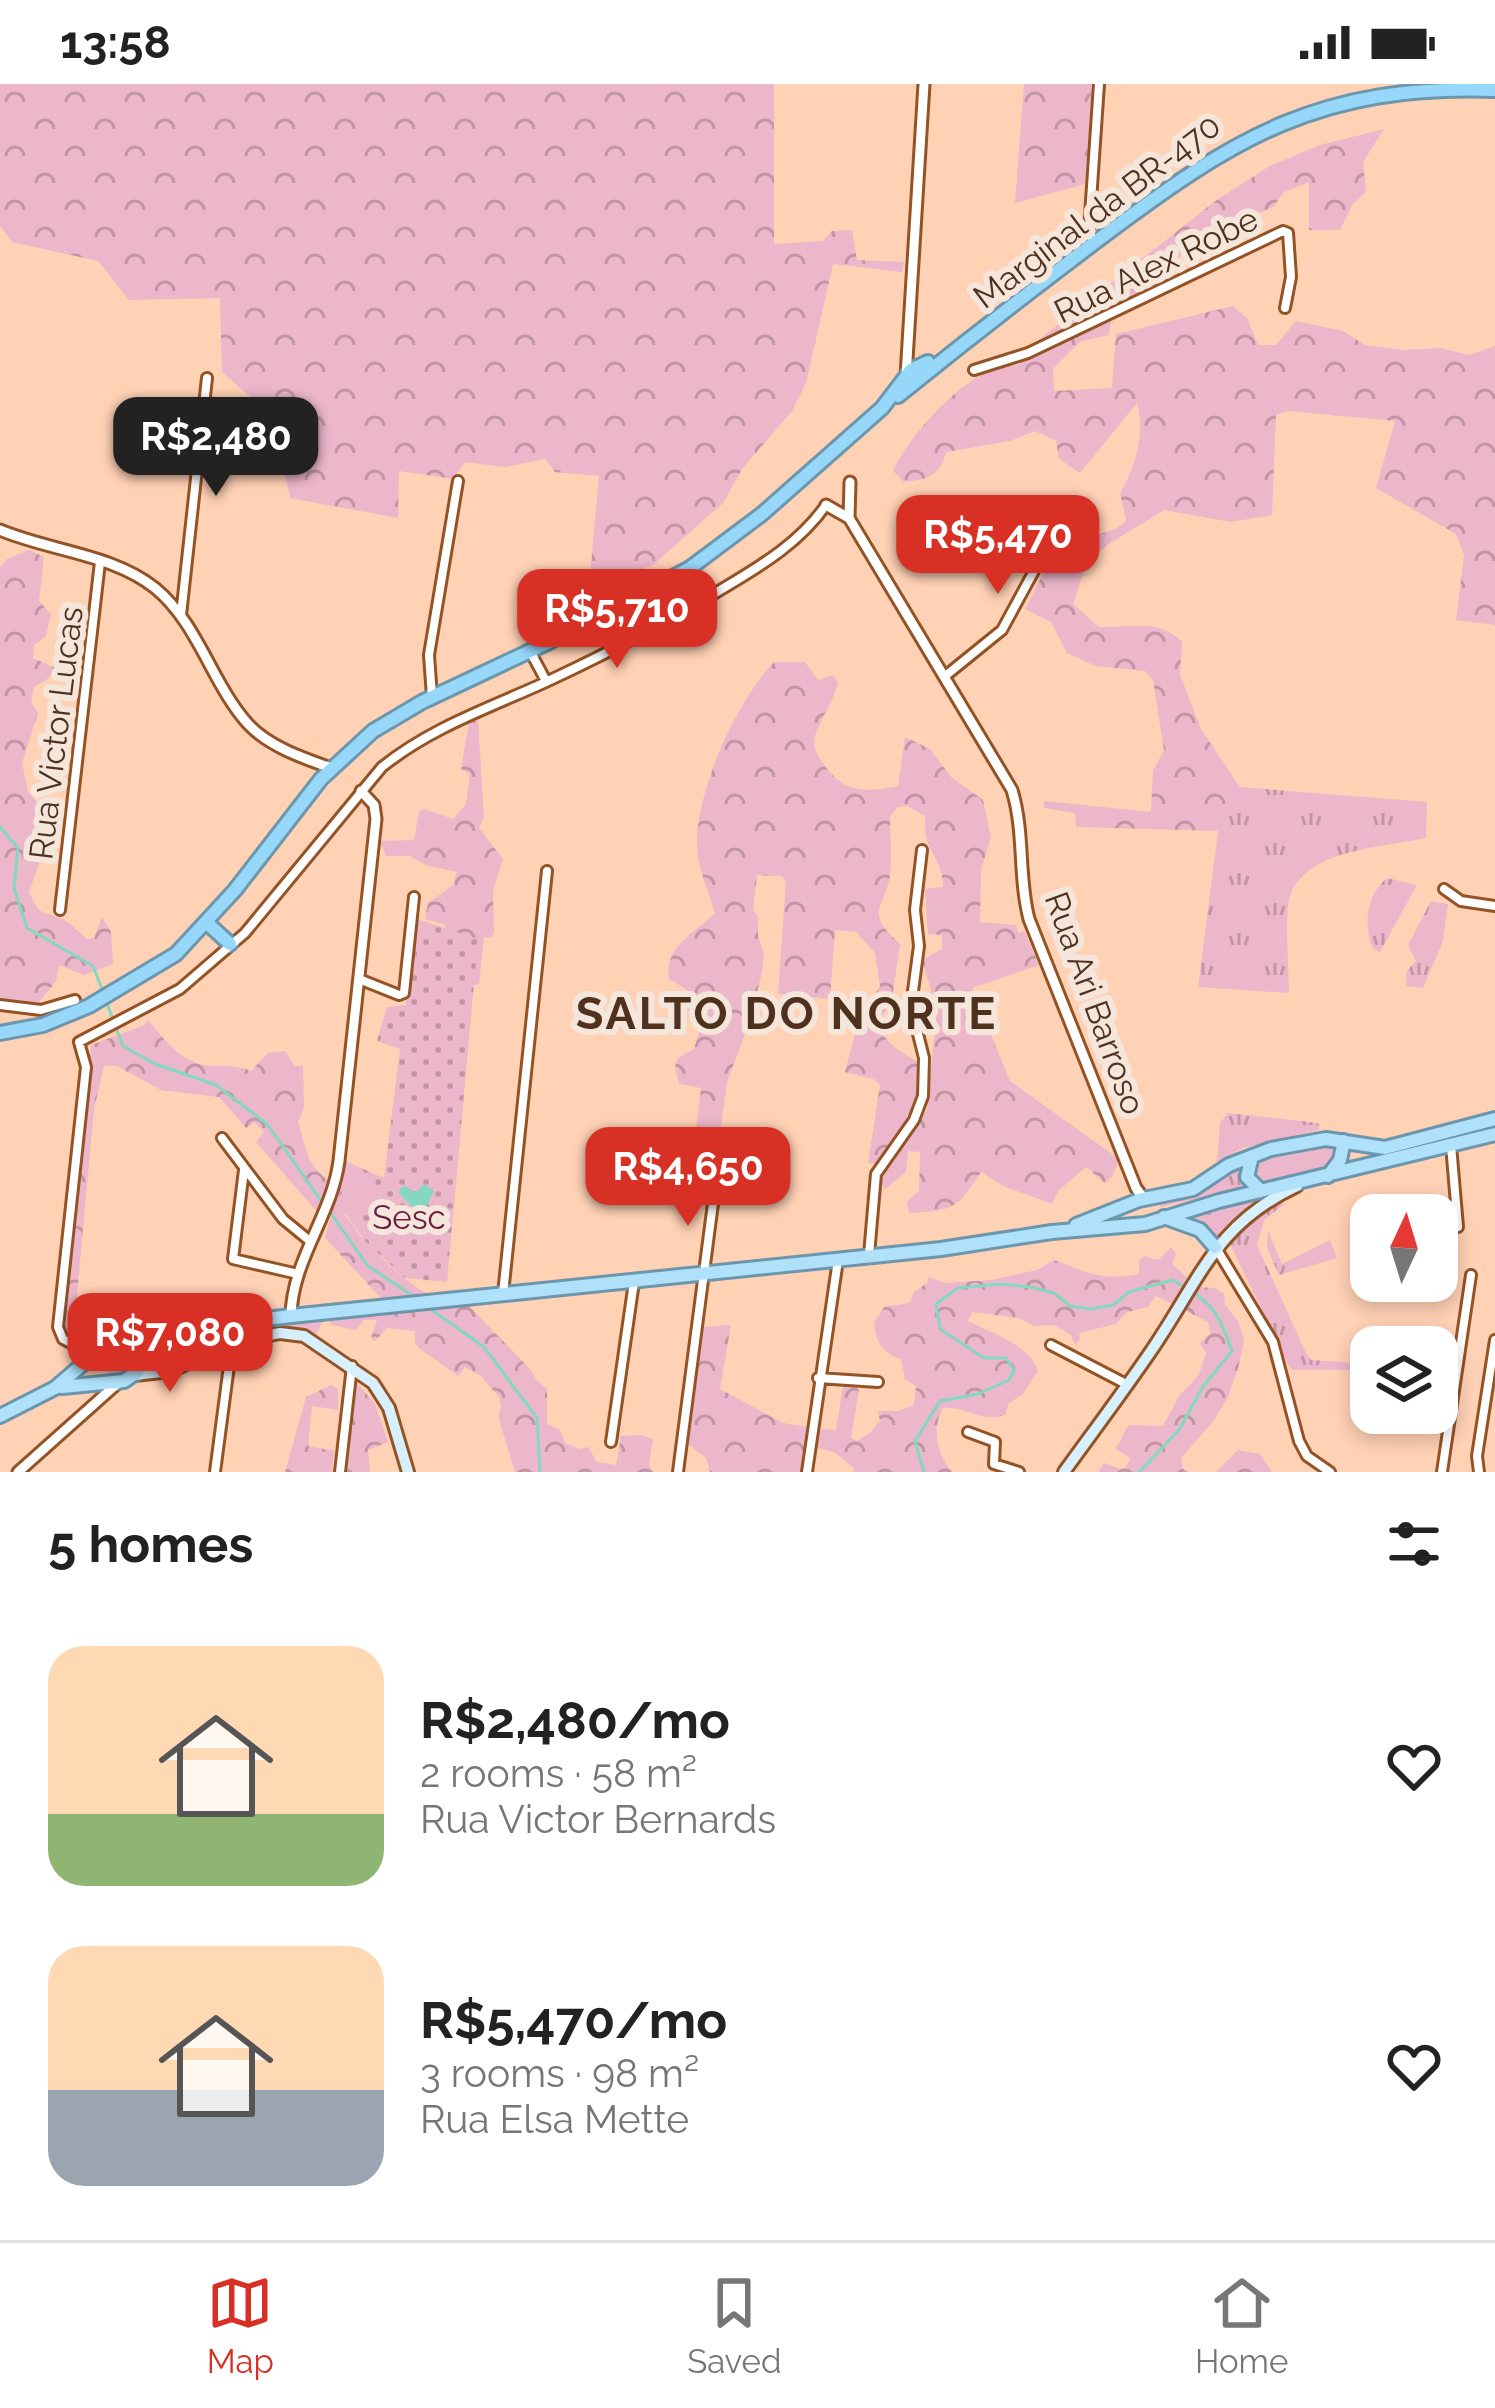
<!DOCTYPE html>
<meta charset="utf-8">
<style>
body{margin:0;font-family:Raleway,sans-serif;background:#f2f2f2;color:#222;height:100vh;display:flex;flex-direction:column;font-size:45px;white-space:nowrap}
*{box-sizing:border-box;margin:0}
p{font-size:39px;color:#767676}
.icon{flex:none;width:66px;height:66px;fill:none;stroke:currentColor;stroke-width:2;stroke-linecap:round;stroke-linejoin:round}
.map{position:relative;height:1388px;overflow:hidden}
.panel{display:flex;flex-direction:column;background:#fff;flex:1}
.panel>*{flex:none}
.needle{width:78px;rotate:4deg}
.controls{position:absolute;left:1350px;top:1110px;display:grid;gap:24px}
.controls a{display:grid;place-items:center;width:108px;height:108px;border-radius:24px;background:#fff;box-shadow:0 6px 18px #0003;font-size:60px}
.price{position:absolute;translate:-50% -102px;padding:0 27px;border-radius:24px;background:#d93025;color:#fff;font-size:39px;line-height:78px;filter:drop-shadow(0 3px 6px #0008)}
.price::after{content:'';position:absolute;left:50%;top:72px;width:36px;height:27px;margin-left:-18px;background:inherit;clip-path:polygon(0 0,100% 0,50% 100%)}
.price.on{background:#222;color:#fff}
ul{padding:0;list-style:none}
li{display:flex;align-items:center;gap:36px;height:300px;padding:0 48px}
li span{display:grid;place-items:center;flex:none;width:336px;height:240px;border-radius:36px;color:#555}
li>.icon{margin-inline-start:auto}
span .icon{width:144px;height:144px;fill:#fffc;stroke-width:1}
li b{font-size:51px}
h2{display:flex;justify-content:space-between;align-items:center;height:144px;padding:0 48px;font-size:51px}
.status{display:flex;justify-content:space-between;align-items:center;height:84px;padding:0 60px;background:#fff;direction:ltr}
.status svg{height:33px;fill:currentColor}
.menu{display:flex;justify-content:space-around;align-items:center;height:168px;border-top:3px solid #e0e0e0;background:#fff;font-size:33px;color:#767676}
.menu a{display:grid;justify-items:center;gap:6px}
.menu .on{color:#d93025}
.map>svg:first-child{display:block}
.grass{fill:url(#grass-tufts)}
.forest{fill:url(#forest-crowns)}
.park{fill:url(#park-dots)}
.pitch{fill:#ecb6cb}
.water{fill:#82d9bf}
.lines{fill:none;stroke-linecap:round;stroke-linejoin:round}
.stream{stroke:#82d9bf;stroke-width:3}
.minor-casing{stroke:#945324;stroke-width:14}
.tertiary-casing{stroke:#945324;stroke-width:15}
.secondary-casing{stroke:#945324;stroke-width:16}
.primary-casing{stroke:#6c96ac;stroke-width:18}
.trunk-casing{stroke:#6c96ac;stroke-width:18}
.minor{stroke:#fff;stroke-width:8}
.tertiary{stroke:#fff;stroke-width:9}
.secondary{stroke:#d7f0fd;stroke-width:10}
.primary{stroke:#b0e1fb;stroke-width:12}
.trunk{stroke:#96d7fa;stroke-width:12}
.labels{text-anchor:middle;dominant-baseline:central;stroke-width:12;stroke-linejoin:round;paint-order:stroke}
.street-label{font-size:33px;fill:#4f311e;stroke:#f5e6dc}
.park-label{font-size:33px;fill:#6d1b45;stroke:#f5e6dc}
.district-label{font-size:45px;font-weight:bold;letter-spacing:3px;fill:#4f311e;stroke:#f5e6dc}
</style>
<div class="status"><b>13:58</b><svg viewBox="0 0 49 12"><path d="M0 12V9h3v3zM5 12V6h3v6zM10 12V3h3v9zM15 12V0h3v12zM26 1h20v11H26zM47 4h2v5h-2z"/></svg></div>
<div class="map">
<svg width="1495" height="1388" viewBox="0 0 1495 1388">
<defs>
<pattern id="grass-tufts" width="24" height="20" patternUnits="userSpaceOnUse" patternTransform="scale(3)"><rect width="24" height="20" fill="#ecb6cb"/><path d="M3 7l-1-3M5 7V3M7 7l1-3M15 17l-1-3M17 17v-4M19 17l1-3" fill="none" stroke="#c295a4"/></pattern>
<pattern id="forest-crowns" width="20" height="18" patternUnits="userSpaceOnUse" patternTransform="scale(3)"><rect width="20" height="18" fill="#ecb6cb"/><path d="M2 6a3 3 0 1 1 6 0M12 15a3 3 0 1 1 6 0" fill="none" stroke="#c295a4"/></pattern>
<pattern id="park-dots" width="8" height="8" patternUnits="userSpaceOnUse" patternTransform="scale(3)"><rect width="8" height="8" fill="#ecb6cb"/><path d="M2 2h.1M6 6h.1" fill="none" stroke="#c295a4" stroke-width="1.8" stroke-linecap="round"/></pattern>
</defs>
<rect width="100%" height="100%" fill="#ffd1b5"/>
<path class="grass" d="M1240 703 1427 718 1426 754C1386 763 1305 765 1290 812 1284 831 1289 886 1289 909L1198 903 1221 725Z
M1387 794 1417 801 1380 868 1373 865C1363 841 1366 811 1387 794Z
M1431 817 1448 820 1443 857 1423 904 1407 902 1406 888 1416 877 1408 861Z
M1228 1029 1310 1038 1319 1040V1046L1243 1064 1217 1078 1220 1039Z
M1338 1060 1336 1072 1323 1085 1265 1099 1252 1093 1256 1076 1312 1061Z
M1244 1078 1242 1092 1247 1103 1161 1123 1158 1117Z
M1274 1110 1235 1135 1218 1155 1209 1145 1186 1132Z
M1281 1116 1283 1121 1264 1136 1257 1161 1306 1269 1311 1276 1371 1280V1286H1292L1289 1282 1229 1158 1263 1126Z
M1268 1147 1282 1180 1330 1156 1337 1174 1279 1191 1267 1164Z
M324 1234 316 1251C263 1231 223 1259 175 1274L167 1271C203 1241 279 1239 324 1234Z
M103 1276a16 16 0 1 1 32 0a16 16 0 1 1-32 0Z"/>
<path class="forest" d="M0 0H774V160L823 157 832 147 852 146 857 176 904 178 902 188 833 180 806 299 792 327 742 385 723 419 654 480 616 497 589 502 599 392 555 388 545 375 505 383 465 378 453 395 399 387 398 434 290 414 273 333 222 288 220 214 129 216 98 177 12 158 0 142Z
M1024 0H1092L1085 100 1015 119Z
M1384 45 1363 78 1366 108 1353 120 1340 146H1309V98L1284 108 1273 123 1194 158 1154 199 1112 228 1109 251 1081 257 1053 285 1054 307 1112 304 1116 250 1233 222 1247 234 1258 261H1276L1296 237 1343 247 1365 261 1403 266 1441 264 1469 271 1495 262V541L1456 536 1464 471 1456 450 1376 404 1395 337 1288 327 1276 331 1272 431 1231 438 1164 426 1107 461 1086 481 1073 520 1099 543C1128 544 1160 534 1182 558L1180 591 1201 645 1240 703 1221 725 1219 747 1076 743 1075 729 1044 724 1045 717 1151 728 1153 687 1164 666 1153 596 1145 587 1096 582 1067 569 1051 538 1025 525 1062 453C1083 452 1111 452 1126 437L1120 409C1135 384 1146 349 1137 319L1080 389 1059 375 1056 357 1035 347 1010 357 946 368C940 392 927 396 904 398L893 387C909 353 949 308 983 290 993 284 1008 283 1020 280L1031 262 1218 115 1270 82 1320 61Z
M29 466 44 473 39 517 51 530 46 552 34 561 33 574 55 584 49 594 34 603 31 618 38 629 22 679 28 707 39 721 48 754 29 808C39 831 40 827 60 834 69 837 80 849 87 855L94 854 102 833 111 848 113 880 84 891 59 881 56 897 38 920 0 914V483L7 475Z
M774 578H805L818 596 833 591 838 599C833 618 821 634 815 652 812 663 817 671 823 679 843 709 864 709 898 702L905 653 930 665 951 693 983 716 991 754 981 785 980 838 1016 841 1018 849 1024 847 1039 881 972 904 1010 997 1119 1075 1112 1093 1105 1099 1086 1083 1058 1107 1052 1120 1003 1102 981 1088C956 1126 954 1126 909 1129L907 1118 919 1107 920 1068 908 1067 906 1088 885 1105 879 1097 927 1025 937 925 932 924V909L922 876 942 865V851L928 850 925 805 943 803C943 778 930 771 926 753 924 746 926 739 925 732L907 722 898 723 890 732C890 751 892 772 890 791 885 825 863 827 900 860L893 908 886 927 874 942 895 964 921 980C920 1023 900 1046 877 1080L868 1079 880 1001 874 995 845 988 860 931 880 903 875 869 856 848 835 846 830 915 778 910 786 798 782 792 757 791 753 826 758 833V852L764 870 762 888 750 937 727 998 719 1057 695 1053 701 1004 679 1000 675 982 678 974 694 965 700 945 685 921 687 906 669 895C664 862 694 850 715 829 708 806 696 781 697 757 698 702 737 617 774 578Z
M478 636 484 733 479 744 503 775 493 807 494 849 491 854 484 853 479 900 474 901 444 840 425 835 428 819 453 801 457 788 428 782 410 772H386L380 757 414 756 419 728 424 725 453 735 466 720 470 690 461 685 469 638Z
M147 935C165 956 181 980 211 982 227 982 236 981 251 987L268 969 285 967 295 982H303L304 1024 298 1038C307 1065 305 1081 332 1099L319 1130 256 1058 264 1048 255 1039 246 1044 219 1013 161 1006 117 982H104L94 1025 73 1254H69L64 1248V1235L91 961 145 941Z
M333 1123C351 1131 353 1145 366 1158 392 1184 431 1224 469 1222 488 1242 508 1262 527 1282 535 1291 535 1298 547 1304V1340L560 1346 565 1359 579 1365 588 1363 597 1378 616 1381 621 1352 641 1351 653 1355 649 1382 654 1388H515L498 1332 501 1322 499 1313 481 1292 465 1283 458 1292 419 1264 415 1259V1247L387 1244 375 1257 371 1254 377 1236H364L356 1246 332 1241 325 1231 381 1229 380 1213 325 1154Z
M1171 1163 1176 1170 1172 1180 1198 1203 1215 1204 1224 1210 1225 1221 1238 1237 1244 1255 1239 1281 1228 1313 1215 1335 1181 1374 1183 1385 1188 1388H1098L1104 1379 1120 1385 1126 1384 1130 1374 1115 1364C1123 1357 1122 1349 1129 1341L1163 1342 1179 1312 1199 1291 1206 1269 1200 1259 1210 1250 1208 1238 1156 1212 1148 1223 1127 1228 1116 1240 1079 1249 1080 1255 1075 1261 1071 1251 1054 1241 1034 1242 1018 1234 972 1228 968 1237C991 1249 1031 1261 1038 1287L1023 1310 1008 1320 1006 1330C983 1341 966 1321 943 1324 931 1345 937 1370 952 1388H853L854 1384 834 1368 818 1364 817 1345 836 1346 843 1302H855L859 1306 851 1354 857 1357 871 1348 880 1337 878 1327H899L914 1321 916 1302 905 1295 901 1275C884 1271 875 1257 874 1239L884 1223 910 1219 914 1208 927 1199 929 1193 945 1199 991 1196 1037 1186 1054 1176C1090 1189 1097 1197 1139 1190V1176L1144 1172 1158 1176Z
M724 1241H731L720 1305 783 1339 808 1343 803 1388H710L706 1374 688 1360 704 1243Z
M357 1299 375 1320 388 1358 368 1366 370 1388H347L351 1309Z
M331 1301 338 1305V1326L312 1322 308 1362 334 1367 332 1388H285L306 1313Z
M1238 1366 1260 1370 1272 1388H1216Z"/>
<path class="park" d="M417 835 478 855 447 1198 405 1194 365 1157 345 1128 333 1123 345 1077 384 1094 400 965 377 957 387 923 406 921Z"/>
<path class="pitch" d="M352 1087 376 1098 358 1136 334 1125Z"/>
<path class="water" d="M424 1100 434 1107 425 1125 418 1129 398 1108 404 1101 416 1109Z"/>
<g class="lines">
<path class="stream" d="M0 743 18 764 14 804 27 844 93 882 103 908
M106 917 123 962 155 980 216 1001 267 1040 322 1118
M328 1125 367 1181 417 1215
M429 1224 484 1263 537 1334 540 1388
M924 1388 915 1357 940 1317 978 1310 1009 1296 1014 1286 1006 1274H984L940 1245 936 1220 958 1204 1002 1200 1030 1203 1054 1209 1070 1222 1089 1225 1113 1221 1129 1208 1172 1196C1212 1218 1217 1225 1232 1267L1204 1301 1179 1346 1139 1388"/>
<defs>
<path id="minor" d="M1094 159 1089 146 1099 0
M974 286 1028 269 1283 147 1288 149 1291 193 1285 224
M181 531 207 294
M530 567 546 597
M944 593 1002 546 1060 439
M432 613 429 571 458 397
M1444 805 1461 817 1495 822
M60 826 100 478
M359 895 399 911 404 909 414 813
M0 921 41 926 75 916
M222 1054 283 1135 311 1158
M1451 1061 1458 1143
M244 1086 233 1175 298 1190
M1216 1164 1273 1258 1299 1357 1307 1372 1330 1388
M869 1171 876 1090 914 1036 923 1012 924 974 911 922 919 862 915 826 922 766
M503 1210 547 787
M74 1259H104
M1051 1261 1128 1301
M94 1271 63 1255 58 1243 86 983 79 958 180 905 245 849 382 683C432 643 489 624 546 598 608 569 668 538 727 502 764 480 801 457 826 421
M818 1294 878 1298
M968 1348 995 1358 994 1380 1019 1388
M611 1358 634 1198
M215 1388 232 1259
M340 1388 352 1282
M678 1388 715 1104
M807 1388 838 1176
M1442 1388 1471 1191
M1479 1388 1477 1372 1495 1256"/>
<path id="tertiary" d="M906 292 924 0
M850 398 849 434 1012 706C1025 749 1018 793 1029 835L1136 1104 1144 1115
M826 421 847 433
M0 446C49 467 113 470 155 504 199 540 212 601 249 641 270 663 303 674 331 684
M291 1232C292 1176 332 1131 339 1077L376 735 374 721 361 707
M18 1388 119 1298"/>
<path id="secondary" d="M134 1291 171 1287 232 1258 280 1249 304 1252 373 1299 389 1324 408 1388
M1064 1388C1093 1348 1123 1308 1151 1267 1199 1197 1215 1140 1297 1102"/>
<path id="primary" d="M1252 1072 1247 1093 1261 1107
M1328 1092 1340 1076 1344 1057
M1164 1133 1200 1146 1215 1163
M1076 1141 1139 1116 1193 1105 1229 1081 1271 1065 1326 1055 1385 1064 1495 1035
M62 1303 124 1297 137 1288 143 1277 182 1257
M0 1332 55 1304 112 1255H156L224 1240 291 1232 941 1165 1052 1148 1145 1140 1219 1117 1495 1050"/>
<path id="trunk" d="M898 312C965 258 1033 205 1102 153 1234 54 1319 0 1495 6
M206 838 230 860
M0 949 43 941 89 922 176 870 235 806 321 695 373 647 422 618 549 558 690 484 762 430 882 324 911 286 928 278"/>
</defs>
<use href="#minor" class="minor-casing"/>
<use href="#tertiary" class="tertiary-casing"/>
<use href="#secondary" class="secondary-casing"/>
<use href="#primary" class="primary-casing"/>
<use href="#trunk" class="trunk-casing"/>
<use href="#minor" class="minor"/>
<use href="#tertiary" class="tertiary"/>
<use href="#secondary" class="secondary"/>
<use href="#primary" class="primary"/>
<use href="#trunk" class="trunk"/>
</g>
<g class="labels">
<g class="street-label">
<text transform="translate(1097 127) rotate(-37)">Marginal da BR-470</text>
<text transform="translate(1156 181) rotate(-26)">Rua Alex Robe</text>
<text transform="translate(56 649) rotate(-83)">Rua Victor Lucas</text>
<text transform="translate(1095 919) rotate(70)">Rua Ari Barroso</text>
</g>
<g class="park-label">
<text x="409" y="1133">Sesc</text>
</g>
<g class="district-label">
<text x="787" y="929">SALTO DO NORTE</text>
</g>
</g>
</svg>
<div class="controls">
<a><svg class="needle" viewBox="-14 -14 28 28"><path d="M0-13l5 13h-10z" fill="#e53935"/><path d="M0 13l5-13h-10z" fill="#767676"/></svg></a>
<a><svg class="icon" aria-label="layers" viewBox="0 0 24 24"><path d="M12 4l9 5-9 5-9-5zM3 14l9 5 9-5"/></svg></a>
</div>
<b class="price on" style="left:216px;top:415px">R$2,480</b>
<b class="price" style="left:998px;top:513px">R$5,470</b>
<b class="price" style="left:617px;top:587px">R$5,710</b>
<b class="price" style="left:688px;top:1145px">R$4,650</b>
<b class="price" style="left:170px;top:1311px">R$7,080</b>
</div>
<section class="panel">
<h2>5 homes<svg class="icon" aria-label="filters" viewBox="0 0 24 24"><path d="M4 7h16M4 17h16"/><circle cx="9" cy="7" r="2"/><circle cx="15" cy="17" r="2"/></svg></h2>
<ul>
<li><span style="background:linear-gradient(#ffd9b3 70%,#8fb573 0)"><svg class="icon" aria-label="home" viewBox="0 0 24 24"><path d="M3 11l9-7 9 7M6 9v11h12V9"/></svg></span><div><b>R$2,480/mo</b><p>2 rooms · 58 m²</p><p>Rua Victor Bernards</p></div><svg class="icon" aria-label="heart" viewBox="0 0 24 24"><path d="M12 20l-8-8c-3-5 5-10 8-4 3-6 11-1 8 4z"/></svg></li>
<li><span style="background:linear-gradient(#ffd9b3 60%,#9aa5b1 0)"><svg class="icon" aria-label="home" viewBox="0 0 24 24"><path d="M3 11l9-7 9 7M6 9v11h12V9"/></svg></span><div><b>R$5,470/mo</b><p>3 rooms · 98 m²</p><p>Rua Elsa Mette</p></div><svg class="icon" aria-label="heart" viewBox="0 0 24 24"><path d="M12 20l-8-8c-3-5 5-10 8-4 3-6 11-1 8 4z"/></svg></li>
</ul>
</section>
<nav class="menu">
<a class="on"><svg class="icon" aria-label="map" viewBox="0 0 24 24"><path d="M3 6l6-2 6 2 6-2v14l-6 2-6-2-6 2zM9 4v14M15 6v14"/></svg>Map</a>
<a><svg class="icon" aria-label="saved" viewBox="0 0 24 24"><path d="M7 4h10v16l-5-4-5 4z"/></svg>Saved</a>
<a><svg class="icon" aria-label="home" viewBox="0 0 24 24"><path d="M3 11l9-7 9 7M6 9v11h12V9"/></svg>Home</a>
</nav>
